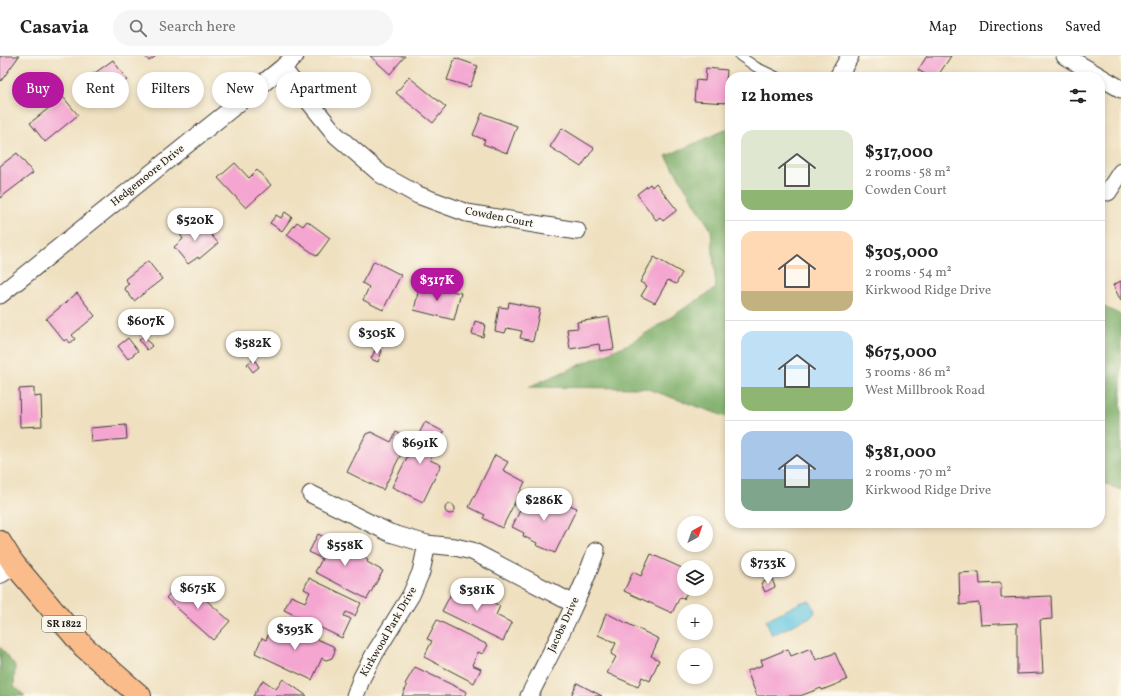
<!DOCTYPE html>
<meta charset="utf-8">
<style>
body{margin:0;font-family:Vollkorn,serif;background:#f6f6f6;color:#222;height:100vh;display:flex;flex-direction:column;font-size:15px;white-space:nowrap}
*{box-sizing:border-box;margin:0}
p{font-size:13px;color:#767676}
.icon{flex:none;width:22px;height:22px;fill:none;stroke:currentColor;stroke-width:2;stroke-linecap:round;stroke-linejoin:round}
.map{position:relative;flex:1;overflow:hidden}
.panel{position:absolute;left:725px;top:16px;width:380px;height:456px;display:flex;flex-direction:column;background:#fff;border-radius:16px;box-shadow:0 2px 6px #0003}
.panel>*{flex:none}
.top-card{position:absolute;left:12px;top:16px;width:380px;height:36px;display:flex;gap:8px}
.needle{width:26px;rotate:40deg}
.buttons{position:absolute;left:677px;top:460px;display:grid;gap:8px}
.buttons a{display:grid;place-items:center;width:36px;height:36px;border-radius:50%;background:#fff;box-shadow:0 2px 6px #0003;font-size:20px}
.price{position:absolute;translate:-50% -34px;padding:0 9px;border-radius:14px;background:#fff;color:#222;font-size:13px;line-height:26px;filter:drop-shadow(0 1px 2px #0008)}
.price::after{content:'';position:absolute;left:50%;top:24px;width:12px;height:9px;margin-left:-6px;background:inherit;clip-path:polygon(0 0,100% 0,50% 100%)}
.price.active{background:#b5179e;color:#fff}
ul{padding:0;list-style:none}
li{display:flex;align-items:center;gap:12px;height:100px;padding:0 16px}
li+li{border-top:1px solid #e0e0e0}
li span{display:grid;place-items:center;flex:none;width:112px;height:80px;border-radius:12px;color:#555}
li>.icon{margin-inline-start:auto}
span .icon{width:48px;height:48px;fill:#fffc;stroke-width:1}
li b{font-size:17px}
h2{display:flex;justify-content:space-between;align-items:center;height:48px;padding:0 16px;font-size:17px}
.pill{padding:0 14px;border-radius:18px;background:#fff;box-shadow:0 2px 6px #0003;font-size:14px;line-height:36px}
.pill.active{background:#b5179e;color:#fff}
header{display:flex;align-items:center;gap:24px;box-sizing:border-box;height:56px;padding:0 20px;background:#fff;border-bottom:1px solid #e0e0e0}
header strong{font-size:19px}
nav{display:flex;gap:22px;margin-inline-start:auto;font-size:14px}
.search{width:280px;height:36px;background:#f6f6f6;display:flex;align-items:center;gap:10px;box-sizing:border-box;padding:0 14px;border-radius:22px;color:#767676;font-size:15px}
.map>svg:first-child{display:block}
.forest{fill:#7dad67;stroke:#4c6442}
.water{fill:#63c7e1;stroke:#40727e}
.building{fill:#f4a6d1}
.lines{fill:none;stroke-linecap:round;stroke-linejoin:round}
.service-casing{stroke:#3c3935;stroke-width:11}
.minor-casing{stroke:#3c3935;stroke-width:19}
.tertiary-casing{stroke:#3c3935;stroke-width:24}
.primary-casing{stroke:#3c3935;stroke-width:24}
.service{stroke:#fff;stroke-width:9}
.minor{stroke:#fff;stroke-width:17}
.tertiary{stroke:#fff;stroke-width:22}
.primary{stroke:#f9bc8a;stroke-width:22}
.labels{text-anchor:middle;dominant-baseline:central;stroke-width:3;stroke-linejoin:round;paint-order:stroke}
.shield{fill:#fbf7ec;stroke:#5f5e5a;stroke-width:1}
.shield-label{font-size:10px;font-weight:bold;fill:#1c1c1c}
.street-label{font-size:11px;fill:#1c1c1c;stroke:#fbf7ec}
</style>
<header>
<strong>Casavia</strong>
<div class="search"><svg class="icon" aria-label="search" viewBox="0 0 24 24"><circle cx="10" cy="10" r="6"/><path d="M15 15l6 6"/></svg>Search here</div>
<nav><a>Map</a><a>Directions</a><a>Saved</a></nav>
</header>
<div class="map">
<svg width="1121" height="640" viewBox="0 0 1121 640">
<rect width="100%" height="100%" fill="#fbf7ec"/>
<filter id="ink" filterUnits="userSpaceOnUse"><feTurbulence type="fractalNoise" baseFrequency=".025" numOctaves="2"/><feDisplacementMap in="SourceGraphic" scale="8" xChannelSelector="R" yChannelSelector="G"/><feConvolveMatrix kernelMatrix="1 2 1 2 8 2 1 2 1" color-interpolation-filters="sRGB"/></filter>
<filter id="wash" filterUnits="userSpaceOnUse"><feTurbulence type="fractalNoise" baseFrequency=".012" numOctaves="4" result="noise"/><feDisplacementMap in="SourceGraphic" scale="16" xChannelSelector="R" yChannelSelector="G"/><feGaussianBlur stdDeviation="0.9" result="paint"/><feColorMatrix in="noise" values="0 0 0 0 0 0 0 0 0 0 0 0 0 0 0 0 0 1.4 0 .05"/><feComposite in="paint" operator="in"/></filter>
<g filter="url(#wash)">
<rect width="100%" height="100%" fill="#efe0c0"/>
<path class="forest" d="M730 72V362L645 332 528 331 631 287 716 232 711 174 666 100Z
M1100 249 1121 259V434L1100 426Z
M753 467H778L750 472Z
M0 591 15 610 14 630 25 640H0Z"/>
<path class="water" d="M809 545 813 549 815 556 812 560 772 579 766 564 802 546Z"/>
<g id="blocks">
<path class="building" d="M0 0H19L1 25 0 24Z
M145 0H156L149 5Z
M370 0H405L390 18Z
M927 0H951L937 21H930L918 14Z
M455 2 478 10 470 31 447 24Z
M113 4 127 24 100 44 85 24Z
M706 12 727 14 726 26H729L728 47 694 45 696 24 705 25Z
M409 21 446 51 433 67 396 37Z
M63 41 78 59 45 86 30 67Z
M482 57 517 70 507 97 483 88 485 84 473 79Z
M562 72 594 92 581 111 550 91Z
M17 97 33 117 0 142V110Z
M235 107 249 122 257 114 271 129 246 152 218 122Z
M656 127 677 154 663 165 660 161 656 164 637 138 650 128 652 131Z
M285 156 292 161 282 175 270 167 276 159 281 162Z
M198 163 218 187 199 203 198 201 188 208 174 191 183 183 180 178Z
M307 165 330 182 317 200 287 179 297 166 303 170Z
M654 201 682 217 676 228 668 224 655 247 641 240 647 230 640 226Z
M148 205 162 223 134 245 124 232 129 228 125 223Z
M374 205 401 219 383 254 363 244 369 231 362 227Z
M1121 225V245L1113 229Z
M420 228 461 237 454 264 414 254Z
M77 237 95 260 72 279 75 283 70 287 67 283 64 285 46 263Z
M509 246 540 253 533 285 520 282 522 275 507 272 505 277 495 275 499 251 508 252Z
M609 261 614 293 600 295 599 288 570 293 567 273 578 272 577 266Z
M475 265 485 268 483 281 472 278Z
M144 280 152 290 147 294 139 284Z
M128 282 138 295 128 303 118 290Z
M376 292 382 295 378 306 371 303Z
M254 303 259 311 253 316 247 308Z
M34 332V341L41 340 42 370 20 371 19 333Z
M425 366 444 376 430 404 441 409 423 446 392 431Z
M126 369 127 383 91 386 90 372Z
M371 376 391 386 396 376 409 382 383 434 347 416 366 378Z
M495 399 508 406 503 414 525 426 502 472 483 462 485 459 469 451Z
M528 438 552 449 554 445 564 450 565 447 577 452 555 497 536 489 537 487 523 480 524 477 512 471Z
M445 453a5 5 0 1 1 10 0a5 5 0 1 1-10 0Z
M318 478 368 504 367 506 383 515 367 543 315 516 322 503 309 496Z
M651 498 684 513V533H694L692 536 688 534 684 543 680 541 672 557 624 535 633 516 641 520Z
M979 516 980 528 1001 527V542L1051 540 1052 563 1040 564 1043 617 1017 618V567L981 569 979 547 960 549 959 517Z
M309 522 361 547 355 560 346 556 344 560 351 563 342 582 284 554 291 540 305 546 310 536 304 533Z
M182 523 230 565 213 584 166 542Z
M772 523 775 531 765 536 761 527Z
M456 528 500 550 496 559 512 567 503 585 442 555Z
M606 557 659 583 651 600 659 604 650 625 642 621 638 631 607 617 616 601 611 598 616 587 598 579Z
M437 564 488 589 483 598 478 596 472 609 481 613 474 627 424 601 432 585 427 583Z
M280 567 333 590 335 595 332 602 326 604 322 602 312 624 255 597 262 582 266 584 271 572 277 575Z
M811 592 816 604 835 597 847 624 822 634 821 632 800 640H757L747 615 763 609 761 604 788 593 791 600Z
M415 611 467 636 464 640H402L407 630 405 628Z
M283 623 307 640H253L263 624 276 633Z
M577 627 602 640H571Z"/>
</g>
</g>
<g filter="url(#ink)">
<use href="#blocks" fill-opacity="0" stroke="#3c3935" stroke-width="1"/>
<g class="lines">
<defs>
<path id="service" d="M740 0 756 11 777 21"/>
<path id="minor" d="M1065 0 1121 33
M282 12 336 79 382 119 418 139 467 157 577 175
M838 21 850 0
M1108 136 1121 116
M0 239 282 12 295 0
M311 438 390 477 427 488 455 491 472 495 574 548
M355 640 362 621 375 597 411 539 421 516 427 488
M529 640C553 593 578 546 596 495"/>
<path id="tertiary" d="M0 516 13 507"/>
<path id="primary" d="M0 486 13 507 84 591 140 640"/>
</defs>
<use href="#service" class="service-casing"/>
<use href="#minor" class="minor-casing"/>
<use href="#tertiary" class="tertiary-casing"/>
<use href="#primary" class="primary-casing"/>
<use href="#service" class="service"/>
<use href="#minor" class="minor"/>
<use href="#tertiary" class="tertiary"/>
<use href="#primary" class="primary"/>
</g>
</g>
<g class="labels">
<rect class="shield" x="42" y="560" width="44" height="16" rx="3"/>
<g class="shield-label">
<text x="64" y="568">SR 1822</text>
</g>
<g class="street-label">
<text transform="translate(148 120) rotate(-39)">Hedgemoore Drive</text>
<text transform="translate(499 162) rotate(11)">Cowden Court</text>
<text transform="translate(564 569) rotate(-65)">Jacobs Drive</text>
<text transform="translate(389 576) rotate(-60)">Kirkwood Park Drive</text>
</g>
</g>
</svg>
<div class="buttons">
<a><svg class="needle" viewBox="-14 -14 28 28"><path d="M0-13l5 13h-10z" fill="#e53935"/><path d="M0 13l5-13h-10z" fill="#767676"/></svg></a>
<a><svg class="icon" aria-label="layers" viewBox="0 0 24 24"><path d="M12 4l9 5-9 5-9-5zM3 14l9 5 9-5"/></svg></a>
<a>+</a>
<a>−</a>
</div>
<b class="price" style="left:195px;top:186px">$520K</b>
<b class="price active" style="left:437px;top:246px">$317K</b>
<b class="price" style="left:146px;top:287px">$607K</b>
<b class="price" style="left:377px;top:299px">$305K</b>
<b class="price" style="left:253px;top:309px">$582K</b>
<b class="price" style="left:420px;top:409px">$691K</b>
<b class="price" style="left:544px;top:466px">$286K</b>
<b class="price" style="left:345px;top:511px">$558K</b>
<b class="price" style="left:768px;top:529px">$733K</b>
<b class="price" style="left:198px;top:554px">$675K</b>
<b class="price" style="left:477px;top:556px">$381K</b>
<b class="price" style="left:295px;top:595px">$393K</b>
<div class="top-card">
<a class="pill active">Buy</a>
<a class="pill">Rent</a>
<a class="pill">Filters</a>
<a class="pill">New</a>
<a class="pill">Apartment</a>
</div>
<section class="panel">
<h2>12 homes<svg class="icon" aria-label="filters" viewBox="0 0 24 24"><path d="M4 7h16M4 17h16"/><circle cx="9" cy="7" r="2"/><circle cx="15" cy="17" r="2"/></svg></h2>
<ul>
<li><span style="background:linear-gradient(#dfe7d0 75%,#8fb573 0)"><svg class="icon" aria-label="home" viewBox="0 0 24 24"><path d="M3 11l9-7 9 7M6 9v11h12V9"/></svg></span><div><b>$317,000</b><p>2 rooms · 58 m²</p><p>Cowden Court</p></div></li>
<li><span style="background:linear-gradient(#ffd9b3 75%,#c2b280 0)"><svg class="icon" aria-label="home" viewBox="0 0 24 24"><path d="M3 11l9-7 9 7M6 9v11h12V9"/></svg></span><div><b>$305,000</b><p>2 rooms · 54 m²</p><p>Kirkwood Ridge Drive</p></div></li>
<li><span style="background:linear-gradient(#bfe0f5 70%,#8fb573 0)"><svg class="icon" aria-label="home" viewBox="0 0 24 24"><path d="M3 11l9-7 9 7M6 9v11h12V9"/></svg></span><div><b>$675,000</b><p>3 rooms · 86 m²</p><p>West Millbrook Road</p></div></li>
<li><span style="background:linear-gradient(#a9c7e8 60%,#7fa58c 0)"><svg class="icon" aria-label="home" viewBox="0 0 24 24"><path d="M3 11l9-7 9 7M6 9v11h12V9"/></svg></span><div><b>$381,000</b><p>2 rooms · 70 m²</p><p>Kirkwood Ridge Drive</p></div></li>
</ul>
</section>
</div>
